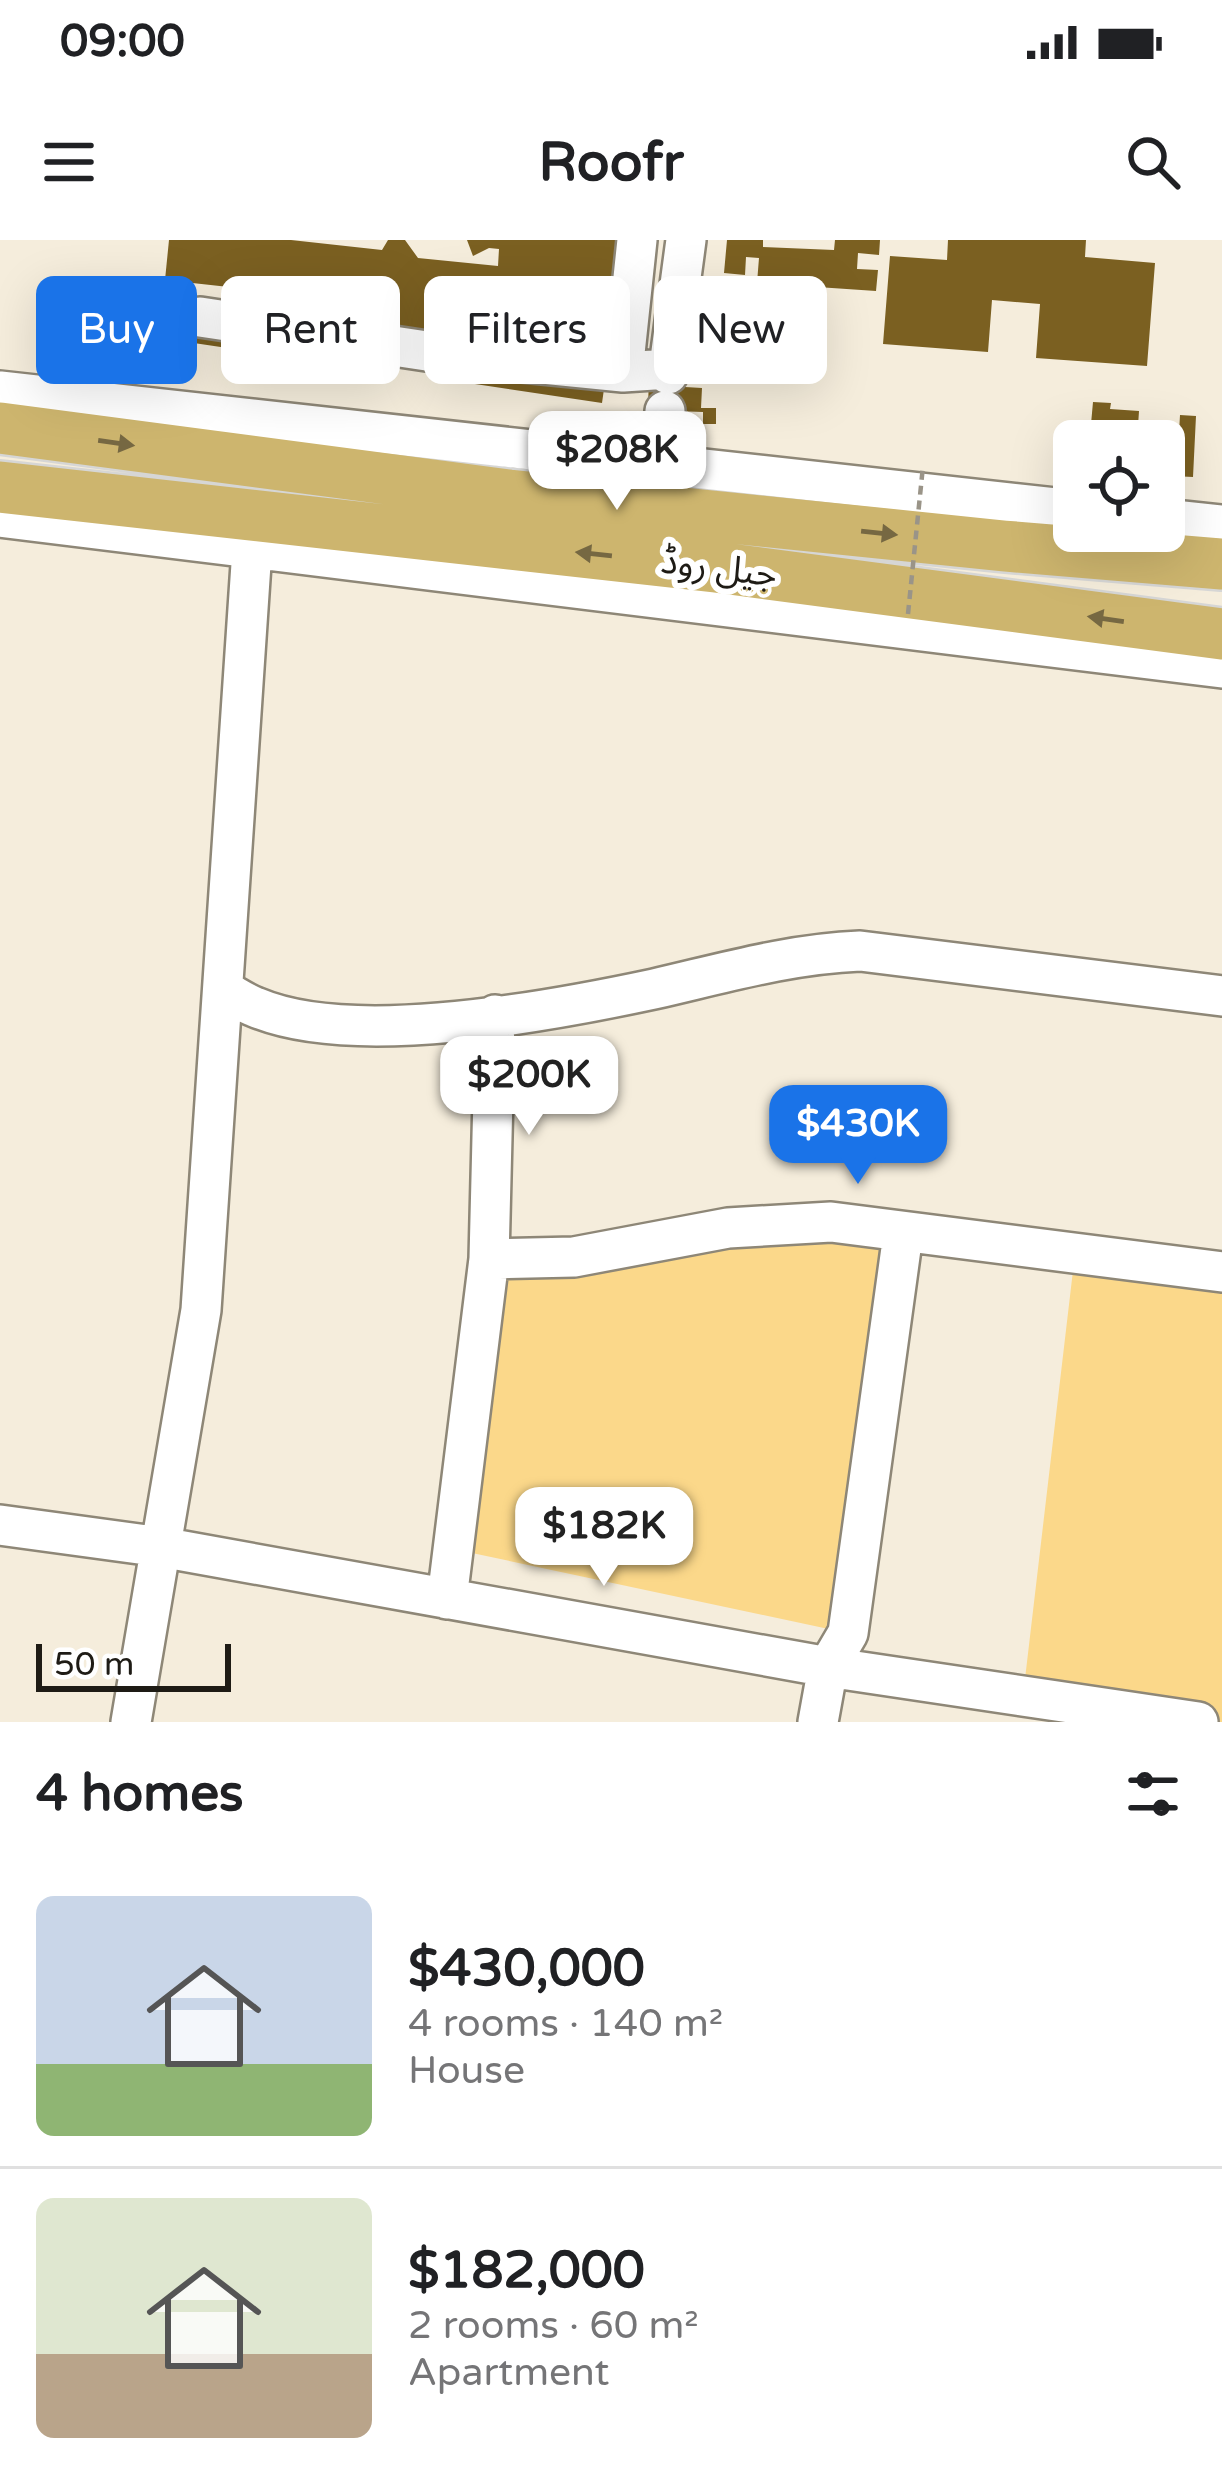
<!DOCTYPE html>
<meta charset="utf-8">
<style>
body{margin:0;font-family:"Varela Round","Noto Sans Arabic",sans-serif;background:#f6f6f6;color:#202124;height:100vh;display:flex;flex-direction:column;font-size:45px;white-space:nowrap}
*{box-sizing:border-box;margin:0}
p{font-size:39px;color:#757577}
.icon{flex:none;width:66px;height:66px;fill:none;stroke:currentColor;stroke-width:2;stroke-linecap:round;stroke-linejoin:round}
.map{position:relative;height:1482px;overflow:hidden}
.side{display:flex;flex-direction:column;background:#fff;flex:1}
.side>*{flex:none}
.guide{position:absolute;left:36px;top:36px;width:1152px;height:108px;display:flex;gap:24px}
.buttons{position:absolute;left:1053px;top:180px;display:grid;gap:24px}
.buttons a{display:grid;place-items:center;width:132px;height:132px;border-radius:18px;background:#fff;box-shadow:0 12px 48px #0002;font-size:60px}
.scale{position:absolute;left:36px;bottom:30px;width:195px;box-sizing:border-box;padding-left:12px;border:6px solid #1e1b15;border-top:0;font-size:33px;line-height:42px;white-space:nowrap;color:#1e1b15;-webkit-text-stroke:9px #fff;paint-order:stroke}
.price{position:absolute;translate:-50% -102px;padding:0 27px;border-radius:24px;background:#fff;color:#222;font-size:39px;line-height:78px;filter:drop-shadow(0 3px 6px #0008)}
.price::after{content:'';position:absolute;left:50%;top:72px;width:36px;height:27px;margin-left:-18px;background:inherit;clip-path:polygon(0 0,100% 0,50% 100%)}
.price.current{background:#1a73e8;color:#fff}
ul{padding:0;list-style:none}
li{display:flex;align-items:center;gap:36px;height:300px;padding:0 36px}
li+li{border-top:3px solid #e0e0e0}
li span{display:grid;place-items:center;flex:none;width:336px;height:240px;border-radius:18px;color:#555}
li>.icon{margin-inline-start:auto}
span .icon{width:144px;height:144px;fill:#fffc;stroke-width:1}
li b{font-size:51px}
h2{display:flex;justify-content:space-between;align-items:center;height:144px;padding:0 36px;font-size:51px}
.tag{padding:0 42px;border-radius:18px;background:#fff;box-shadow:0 12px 48px #0002;font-size:42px;line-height:108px}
.tag.current{background:#1a73e8;color:#fff}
.status{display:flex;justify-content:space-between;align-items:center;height:84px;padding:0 60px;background:#fff;direction:ltr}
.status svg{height:33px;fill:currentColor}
header{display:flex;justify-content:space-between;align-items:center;height:156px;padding:0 36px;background:#fff;font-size:54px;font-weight:700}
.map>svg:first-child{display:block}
.green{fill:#fbd88a}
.building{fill:#7b6021}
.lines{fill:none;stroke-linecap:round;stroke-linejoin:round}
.minor-casing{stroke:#8e8777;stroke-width:44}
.major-casing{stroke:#d6d6d5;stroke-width:56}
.minor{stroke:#fff;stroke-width:39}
.major{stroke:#cdb56e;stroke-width:51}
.path-bridge{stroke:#9a9488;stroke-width:4.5;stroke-dasharray:9 6;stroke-linecap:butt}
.oneway{fill:#766842}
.labels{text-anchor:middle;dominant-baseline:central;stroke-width:12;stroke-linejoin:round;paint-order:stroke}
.street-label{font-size:36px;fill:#1e1b15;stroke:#fff}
</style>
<div class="status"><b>09:00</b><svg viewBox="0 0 49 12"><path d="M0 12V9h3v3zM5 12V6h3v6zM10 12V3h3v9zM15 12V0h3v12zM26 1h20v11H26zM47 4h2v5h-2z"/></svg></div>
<header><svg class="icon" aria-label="menu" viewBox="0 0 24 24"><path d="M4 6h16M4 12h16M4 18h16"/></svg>Roofr<svg class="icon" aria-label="search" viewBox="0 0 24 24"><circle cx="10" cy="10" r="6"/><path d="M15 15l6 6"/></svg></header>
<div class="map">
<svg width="1222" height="1482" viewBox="0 0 1222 1482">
<rect width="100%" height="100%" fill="#f5eddc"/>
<path class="green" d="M849 994 885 1005 838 1391 472 1313 499 1035Z
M1074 1022 1222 1040V1482H1198L1023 1456Z"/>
<path class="building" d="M169 0H291L382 10 388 0H405L418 18 498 26 499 9 489 8 473 16 467 0H627L617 85 530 75 527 108 243 77 247 49 165 40Z
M727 0H763V7L834 10 835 0H880L879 15 858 13 857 29 878 30 876 51 757 43 759 18 746 17 745 35 724 33Z
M948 0H1086L1085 17 1155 23 1147 126 1036 118 1040 64 992 60 988 112 883 104 890 16 947 20Z
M139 60 175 63 170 114 135 111Z
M190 83 286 97 282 116 187 102Z
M458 121 605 142 602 163 455 141Z
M649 133 685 134V147L702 148 701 168H716V184H703V172L648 170Z
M1093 162 1111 163 1110 169 1139 171 1137 201H1106L1107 185 1091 184Z
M1180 175 1196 176 1193 237 1172 236 1171 243H1164V209L1178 210Z"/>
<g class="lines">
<defs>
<path id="minor" d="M200 77 460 116 623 132 669 129
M623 132 637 0
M668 134 686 0
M0 151 1074 270
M661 223 665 171
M0 277 1222 428
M1164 279 1222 285
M223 750C233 755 244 763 255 767 353 809 551 771 654 749 724 733 788 714 860 711L1222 756
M489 1019 574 1017 728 988 831 982 1222 1032
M0 1285 161 1307 828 1427 1198 1482
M447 1359 489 1019 495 775
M131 1482 201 1070 252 309
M818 1482 828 1427 848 1393 903 994"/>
<path id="major" d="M0 188 509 255 1004 306 1222 324
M0 247 715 327 1222 394"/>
</defs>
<use href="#minor" class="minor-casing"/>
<use href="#major" class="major-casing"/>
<use href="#minor" class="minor"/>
<use href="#major" class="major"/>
<path class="path-bridge" d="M908 374 923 226"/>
</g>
<defs><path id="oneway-solid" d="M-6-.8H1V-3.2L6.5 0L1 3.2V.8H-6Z" transform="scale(3)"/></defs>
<g class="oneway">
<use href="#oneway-solid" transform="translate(116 203) rotate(8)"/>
<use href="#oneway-solid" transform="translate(879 293) rotate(6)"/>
<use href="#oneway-solid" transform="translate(594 314) rotate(-174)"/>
<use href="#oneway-solid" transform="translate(1106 379) rotate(-172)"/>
</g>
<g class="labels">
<g class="street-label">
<text transform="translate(719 328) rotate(7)">جیل روڈ</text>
</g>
</g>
</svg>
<div class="buttons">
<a><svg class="icon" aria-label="locate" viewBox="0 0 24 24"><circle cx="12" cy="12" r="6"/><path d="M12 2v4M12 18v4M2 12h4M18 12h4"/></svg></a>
</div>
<div class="scale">50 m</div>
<b class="price" style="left:617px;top:273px">$208K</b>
<b class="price" style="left:529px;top:898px">$200K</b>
<b class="price current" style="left:858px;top:947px">$430K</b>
<b class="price" style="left:604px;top:1349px">$182K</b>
<div class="guide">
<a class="tag current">Buy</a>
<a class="tag">Rent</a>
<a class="tag">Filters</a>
<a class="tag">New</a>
</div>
</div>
<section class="side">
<h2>4 homes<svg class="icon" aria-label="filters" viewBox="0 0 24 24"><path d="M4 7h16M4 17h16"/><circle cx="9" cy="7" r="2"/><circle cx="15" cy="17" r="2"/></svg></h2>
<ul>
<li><span style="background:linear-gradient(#c9d6e8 70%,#8fb573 0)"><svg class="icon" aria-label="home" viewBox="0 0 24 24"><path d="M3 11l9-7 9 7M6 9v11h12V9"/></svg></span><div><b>$430,000</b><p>4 rooms · 140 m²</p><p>House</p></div></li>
<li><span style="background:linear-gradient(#dfe7d0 65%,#b9a48a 0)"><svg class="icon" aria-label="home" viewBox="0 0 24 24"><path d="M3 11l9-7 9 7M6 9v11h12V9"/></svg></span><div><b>$182,000</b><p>2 rooms · 60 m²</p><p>Apartment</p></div></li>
</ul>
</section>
